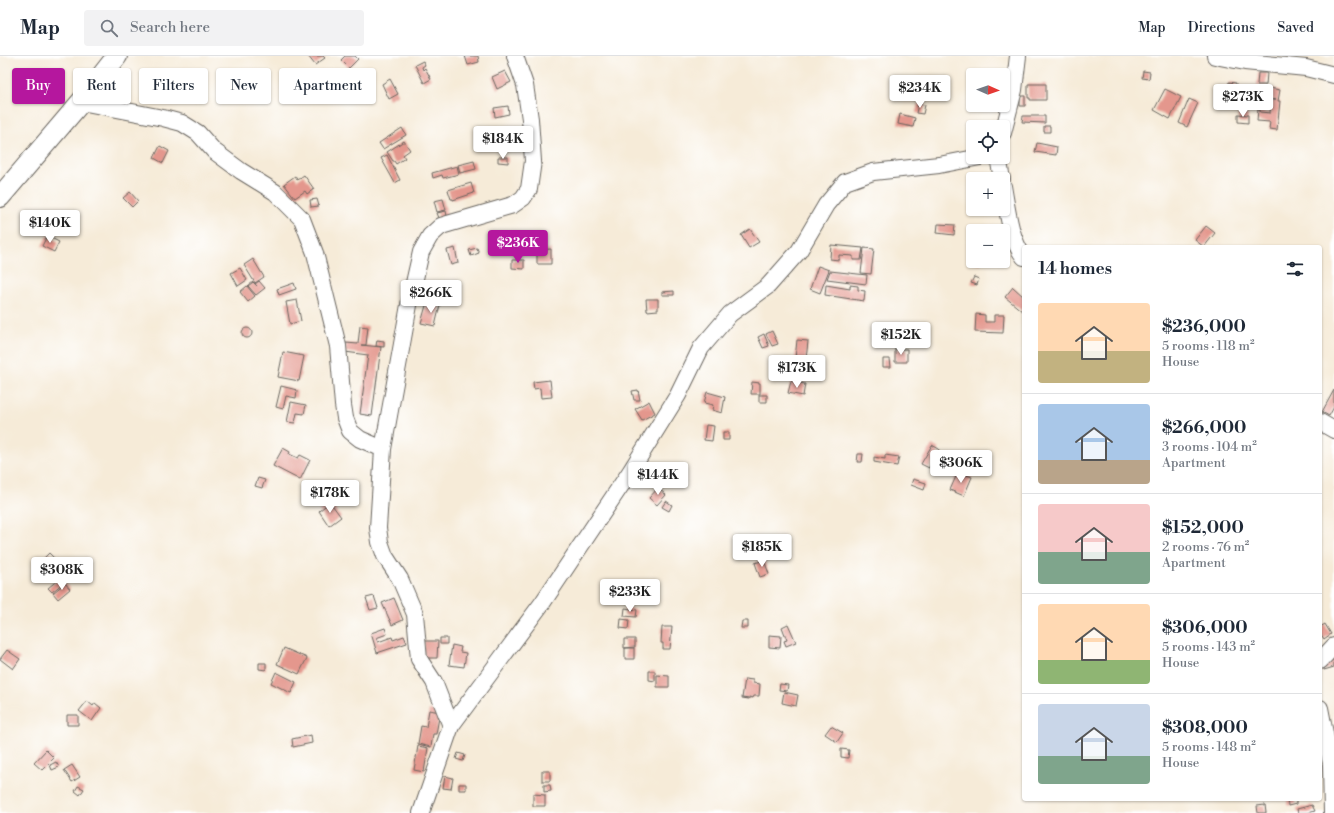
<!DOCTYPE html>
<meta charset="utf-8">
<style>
body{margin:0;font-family:"Libre Bodoni",serif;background:#f2f2f3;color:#1f2937;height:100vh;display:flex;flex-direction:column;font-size:15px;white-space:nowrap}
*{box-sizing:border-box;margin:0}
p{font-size:13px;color:#747a83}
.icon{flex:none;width:22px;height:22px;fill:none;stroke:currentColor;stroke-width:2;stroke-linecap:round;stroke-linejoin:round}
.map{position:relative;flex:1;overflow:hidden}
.details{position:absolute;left:1022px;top:189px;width:300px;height:556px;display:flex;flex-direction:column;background:#fff;border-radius:4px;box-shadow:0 1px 3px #0004}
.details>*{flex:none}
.guide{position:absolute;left:12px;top:12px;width:380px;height:36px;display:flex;gap:8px}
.needle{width:26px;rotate:92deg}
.fabs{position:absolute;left:966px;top:12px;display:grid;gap:8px}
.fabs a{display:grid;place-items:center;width:44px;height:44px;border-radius:4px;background:#fff;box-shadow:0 1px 3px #0004;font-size:20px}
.price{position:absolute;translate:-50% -34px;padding:0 9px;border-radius:4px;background:#fff;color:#222;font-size:13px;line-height:26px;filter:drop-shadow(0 1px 2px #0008)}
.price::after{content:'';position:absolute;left:50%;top:24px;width:12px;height:9px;margin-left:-6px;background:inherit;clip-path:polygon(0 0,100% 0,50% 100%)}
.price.on{background:#b5179e;color:#fff}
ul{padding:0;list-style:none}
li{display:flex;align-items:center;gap:12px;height:100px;padding:0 16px}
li+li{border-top:1px solid #e0e1e3}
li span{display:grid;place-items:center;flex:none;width:112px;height:80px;border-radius:4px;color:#555}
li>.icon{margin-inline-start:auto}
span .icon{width:48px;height:48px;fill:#fffc;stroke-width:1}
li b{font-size:17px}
h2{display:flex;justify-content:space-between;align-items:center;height:48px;padding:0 16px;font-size:17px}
.tag{padding:0 14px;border-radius:4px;background:#fff;box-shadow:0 1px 3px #0004;font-size:14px;line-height:36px}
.tag.on{background:#b5179e;color:#fff}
header{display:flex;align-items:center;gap:24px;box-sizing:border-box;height:56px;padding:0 20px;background:#fff;border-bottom:1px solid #e0e1e3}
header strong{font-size:19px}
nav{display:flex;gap:22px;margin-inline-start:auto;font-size:14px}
.search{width:280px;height:36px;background:#f2f2f3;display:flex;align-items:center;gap:10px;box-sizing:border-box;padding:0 14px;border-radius:4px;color:#747a83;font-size:15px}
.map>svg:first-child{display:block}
.building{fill:#e4978d}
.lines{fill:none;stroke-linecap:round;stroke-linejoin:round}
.minor-casing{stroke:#68645e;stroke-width:18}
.major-casing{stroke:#68645e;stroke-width:22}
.minor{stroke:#fff;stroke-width:16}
.major{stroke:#fff;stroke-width:20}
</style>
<header>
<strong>Map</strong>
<div class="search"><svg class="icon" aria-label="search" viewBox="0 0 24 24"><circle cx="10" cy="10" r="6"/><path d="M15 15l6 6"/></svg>Search here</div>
<nav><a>Map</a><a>Directions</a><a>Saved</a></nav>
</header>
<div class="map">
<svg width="1334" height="757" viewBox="0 0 1334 757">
<rect width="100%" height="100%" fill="#fff"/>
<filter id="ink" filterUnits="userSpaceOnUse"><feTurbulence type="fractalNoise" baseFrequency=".025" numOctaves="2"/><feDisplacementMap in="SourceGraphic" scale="8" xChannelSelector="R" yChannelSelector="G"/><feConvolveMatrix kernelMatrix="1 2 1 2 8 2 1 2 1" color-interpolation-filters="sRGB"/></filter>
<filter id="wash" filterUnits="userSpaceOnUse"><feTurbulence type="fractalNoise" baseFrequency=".012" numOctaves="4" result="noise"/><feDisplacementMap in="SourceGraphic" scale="16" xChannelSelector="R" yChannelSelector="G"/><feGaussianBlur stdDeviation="0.9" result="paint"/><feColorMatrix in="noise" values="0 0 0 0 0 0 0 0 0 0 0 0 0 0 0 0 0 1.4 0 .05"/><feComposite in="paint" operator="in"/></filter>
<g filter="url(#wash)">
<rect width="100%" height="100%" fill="#f6ebd8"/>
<g id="blocks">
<path class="building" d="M308 0H323L325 2 315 9Z
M345 0H355L358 3 349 12 341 4Z
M465 0H478L479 6 468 9Z
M423 5 425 9 422 11 423 14 425 12 431 23 424 27 415 9Z
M505 15 511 26 497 33 492 21Z
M1143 15 1150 16 1149 23 1142 22Z
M1258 17H1267L1266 29H1257Z
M390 23 398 38 389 43 382 28Z
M1229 26 1236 27 1235 38 1227 37Z
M1028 28H1046V44H1030V42H1028Z
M1264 31 1280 34 1278 45H1280L1277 74 1269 73 1270 66 1257 65 1258 53 1260 54V56L1270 57 1271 44H1276L1262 42Z
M1165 33 1181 41 1170 63 1154 54Z
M1020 40H1025V50H1020Z
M1189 43 1198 47 1187 71 1179 67Z
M918 48 925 49 923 58 916 57Z
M508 50 509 58 495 61 494 52Z
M900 58 915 62 913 71 898 68Z
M1238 58 1248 59V67L1238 66Z
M1023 60H1045V67L1022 66Z
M1044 70H1050V76H1044Z
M402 72 406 79 383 93 379 87Z
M404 85 410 94 403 99 405 102 396 108 394 105H393L387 96Z
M1037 87 1057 91 1056 99 1035 96Z
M160 90 169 95 163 107 154 102Z
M387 99 400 124 395 127 381 102Z
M498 101H508V107L498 106Z
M474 105 476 113 460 117 458 109Z
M457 110 459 118 443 122 442 119 433 122 432 117Z
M304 119 314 133 307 138 305 135 295 142 284 128 295 120 297 124Z
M471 127 474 137 453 144V143H451L448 134Z
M130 136 138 145 132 151 123 142Z
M317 143 319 150 311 151 310 144Z
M443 143 446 154 437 156 434 145Z
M446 155 447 160 439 162 437 157Z
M938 168 955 169 954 179 937 177Z
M1206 170 1215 177 1204 191 1195 184Z
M750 173 759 186 749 192 741 179Z
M47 180 59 186 54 196 42 190Z
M831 189 863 192 861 204H853V200L839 199V204L830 203Z
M455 192 458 207 451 209 447 194Z
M477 192 479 197 471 200 469 194Z
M864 192 874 193 871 218 861 217Z
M551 193V208H537V194Z
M972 194 973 195V205H982L980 209 968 204Z
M253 203 264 221 255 227 244 209Z
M512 204H524V213L512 212Z
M818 210 829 214 820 237 810 233Z
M240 212 247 224 238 230 231 217Z
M830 215 867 219 866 228 827 223Z
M974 221 979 223 977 229 971 227Z
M259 225 265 232 256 239 248 230 253 226 257 230 255 228Z
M294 227 296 233 279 239 277 233Z
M826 229 850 233V229L858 230V234L865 235 864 245 825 239Z
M247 230 255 240 248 246 240 236Z
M1013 231 1024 241V253L1022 255 1005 241Z
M674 235V239H662V236Z
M646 243H658V254L647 255Z
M297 244 301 265 290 268 286 246Z
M427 246 440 249 435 270 421 267Z
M976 258 985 259V266H994V259H1004L1003 277 975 276Z
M360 270 368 271 366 289H361L381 291 372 360 360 358 368 299 345 296 346 287 358 288Z
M242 277a5 5 0 1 1 10 0a5 5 0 1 1-10 0Z
M772 275 778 288 772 290 766 278Z
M764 278 769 290 763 292 758 281Z
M377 284 384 285V291L376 290Z
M797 284 808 285 806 304 795 303Z
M895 293H907V306H895Z
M283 296 304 300 299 325 278 321Z
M883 303H890L891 311H883Z
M550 324 552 341 541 342 540 332 534 333 533 326Z
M791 325 805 328 803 340 788 337Z
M752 326 760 327V338H751Z
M281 330 297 334 296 342 286 340 283 353 276 351Z
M638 334 640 344H634L632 335Z
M1334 334V351L1329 360 1322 356Z
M707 336 725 341 722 357 712 354 713 349 704 347Z
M759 339H767V346H759Z
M649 345 655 357 642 364 635 353Z
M291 346 306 349 304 358 297 357 295 367 287 366Z
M706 369 714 370 712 385 704 384Z
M723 376H729V384H723Z
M932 389 939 393 929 412 921 408Z
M283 392 290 396 289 398 298 402 300 399 310 404 300 424 273 410Z
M858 398H863L862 406H857Z
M885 399 899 401 897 410 874 406V401L885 403Z
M958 416 972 421 964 440 950 434Z
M258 422 265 424 262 432 255 430Z
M913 423 926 427 924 434 911 429Z
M658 432 666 439 657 449 649 442Z
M666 445 672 449 669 455 662 451Z
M330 446 341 461 329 470 319 455Z
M49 497 60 508 52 516 41 505Z
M764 504 769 518 760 521 755 507Z
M59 523 63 527 52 536 48 532Z
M65 527 70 533 58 543 53 537Z
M374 540 378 552 370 554 366 542Z
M394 542 403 564 392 569 382 547Z
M625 552 637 554 636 561 624 560Z
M621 563 629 564 628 573 620 572Z
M742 565H748V572H741Z
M788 568 796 586 786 590 784 585 787 584 782 571Z
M1325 568 1331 578 1324 583 1320 577V571Z
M662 571H672L670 593H663V587H661Z
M385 572 387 578 376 582 378 586 392 581 393 584 404 580 407 587 377 597 371 577Z
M769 579 781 580 780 592 769 591Z
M440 582H447V588H440Z
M624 583H635V591L624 592Z
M424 585H438L437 602H424Z
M452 589 461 591 460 596 466 597 464 611 449 609Z
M284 592 307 602 299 618 277 608Z
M625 592H634V603H625Z
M7 594 20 603 13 613 0 603Z
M1334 603V611L1324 614 1322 606Z
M259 607H266V614L259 613Z
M649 615H655V625L649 624Z
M276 616 296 626 291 637 271 627Z
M657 619 669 620V631H657Z
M745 623 753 624V627L760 628 759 640H754L753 642 749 641V643L742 642Z
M780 628 788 629 787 635 779 634Z
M784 636 798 639 796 650 782 647Z
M87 645 93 650 95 647 101 652 92 665 79 655Z
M429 654 440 656 436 678H433L431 691 418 688 421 670 426 671Z
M67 659H78V669H67Z
M831 670 843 677 837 686 825 678Z
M311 679 312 687 293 691 292 683Z
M418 690 428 692 424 716 414 714Z
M841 693 849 694 848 702 841 701Z
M46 694 54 702 42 714 34 707Z
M458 697 465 699 463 705 456 703Z
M56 706 59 711 52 714 50 709Z
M72 709 80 721 72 726 64 714Z
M542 715H550V725H542Z
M445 720 453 722 451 733 443 732Z
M459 728H466V734H459Z
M544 729H550L551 735 544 736Z
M78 730 84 733 80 739 75 735Z
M533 738 545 739V750H533Z
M1287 743H1296V748L1288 750Z
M1265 749 1266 757H1258L1257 750Z
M1312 749 1315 755 1308 757H1298L1297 753Z"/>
</g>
</g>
<g filter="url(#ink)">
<use href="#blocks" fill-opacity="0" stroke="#68645e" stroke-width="1"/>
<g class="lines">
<defs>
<path id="minor" d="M1215 0 1245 6 1306 12 1334 19
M81 46 163 62 182 67 198 77 214 95 241 115 275 136 302 163 315 197 338 290 343 349 345 362 350 375 360 383 383 393 378 472 380 486 385 500 400 523 415 558 419 603 434 626 451 670
M1003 77 1014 34 1018 0
M998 101 1002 123
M1003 130C1007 152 1010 183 1024 201
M1320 366 1334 374
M383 393 409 249 421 196 430 180 441 170 513 149 523 142 529 133 533 105 530 63 525 29 515 0
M1320 605 1334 590
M1320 652 1331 708 1332 757
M421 757 451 670 543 546 630 416 678 339 701 292 730 258 768 230 799 195 826 149 845 126 873 116 939 109 980 101"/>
<path id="major" d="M0 141 81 46 117 0"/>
</defs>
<use href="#minor" class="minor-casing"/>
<use href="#major" class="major-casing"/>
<use href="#minor" class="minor"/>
<use href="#major" class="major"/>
</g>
</g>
</svg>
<div class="fabs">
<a><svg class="needle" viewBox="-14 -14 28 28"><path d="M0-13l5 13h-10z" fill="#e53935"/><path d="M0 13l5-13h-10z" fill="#747a83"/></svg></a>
<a><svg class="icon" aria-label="locate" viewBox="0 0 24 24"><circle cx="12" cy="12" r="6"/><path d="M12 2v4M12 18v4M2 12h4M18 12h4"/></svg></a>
<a>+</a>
<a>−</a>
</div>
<b class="price" style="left:920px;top:53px">$234K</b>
<b class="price" style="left:1243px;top:62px">$273K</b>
<b class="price" style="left:503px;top:104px">$184K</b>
<b class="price" style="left:50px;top:188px">$140K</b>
<b class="price on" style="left:518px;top:208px">$236K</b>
<b class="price" style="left:431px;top:258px">$266K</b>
<b class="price" style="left:901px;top:300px">$152K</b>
<b class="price" style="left:797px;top:333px">$173K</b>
<b class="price" style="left:961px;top:428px">$306K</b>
<b class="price" style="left:658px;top:440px">$144K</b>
<b class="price" style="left:330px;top:458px">$178K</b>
<b class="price" style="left:762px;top:512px">$185K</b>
<b class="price" style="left:62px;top:535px">$308K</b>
<b class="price" style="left:630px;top:557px">$233K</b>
<div class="guide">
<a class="tag on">Buy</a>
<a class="tag">Rent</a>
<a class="tag">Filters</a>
<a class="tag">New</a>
<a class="tag">Apartment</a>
</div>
<section class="details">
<h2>14 homes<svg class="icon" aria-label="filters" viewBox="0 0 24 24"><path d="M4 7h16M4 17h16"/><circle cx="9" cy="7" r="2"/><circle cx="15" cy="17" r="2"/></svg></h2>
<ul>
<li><span style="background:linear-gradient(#ffd9b3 60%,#c2b280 0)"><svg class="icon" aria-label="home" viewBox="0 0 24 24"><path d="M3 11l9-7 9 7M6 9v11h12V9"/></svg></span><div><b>$236,000</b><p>5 rooms · 118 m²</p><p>House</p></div></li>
<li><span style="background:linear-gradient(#a9c7e8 70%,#b9a48a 0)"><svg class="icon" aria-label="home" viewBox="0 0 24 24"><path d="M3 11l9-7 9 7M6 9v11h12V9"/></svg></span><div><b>$266,000</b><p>3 rooms · 104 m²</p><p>Apartment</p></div></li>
<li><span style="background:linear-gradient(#f6c9c9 60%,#7fa58c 0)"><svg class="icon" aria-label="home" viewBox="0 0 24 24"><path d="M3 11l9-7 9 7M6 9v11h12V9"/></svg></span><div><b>$152,000</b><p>2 rooms · 76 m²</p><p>Apartment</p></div></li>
<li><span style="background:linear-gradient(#ffd9b3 70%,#8fb573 0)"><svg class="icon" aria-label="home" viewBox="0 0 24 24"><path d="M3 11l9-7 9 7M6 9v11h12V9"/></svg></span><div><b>$306,000</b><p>5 rooms · 143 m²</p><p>House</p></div></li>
<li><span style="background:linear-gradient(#c9d6e8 65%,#7fa58c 0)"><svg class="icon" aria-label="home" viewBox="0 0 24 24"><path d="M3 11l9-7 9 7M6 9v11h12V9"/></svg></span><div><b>$308,000</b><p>5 rooms · 148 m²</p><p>House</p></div></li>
</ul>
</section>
</div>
